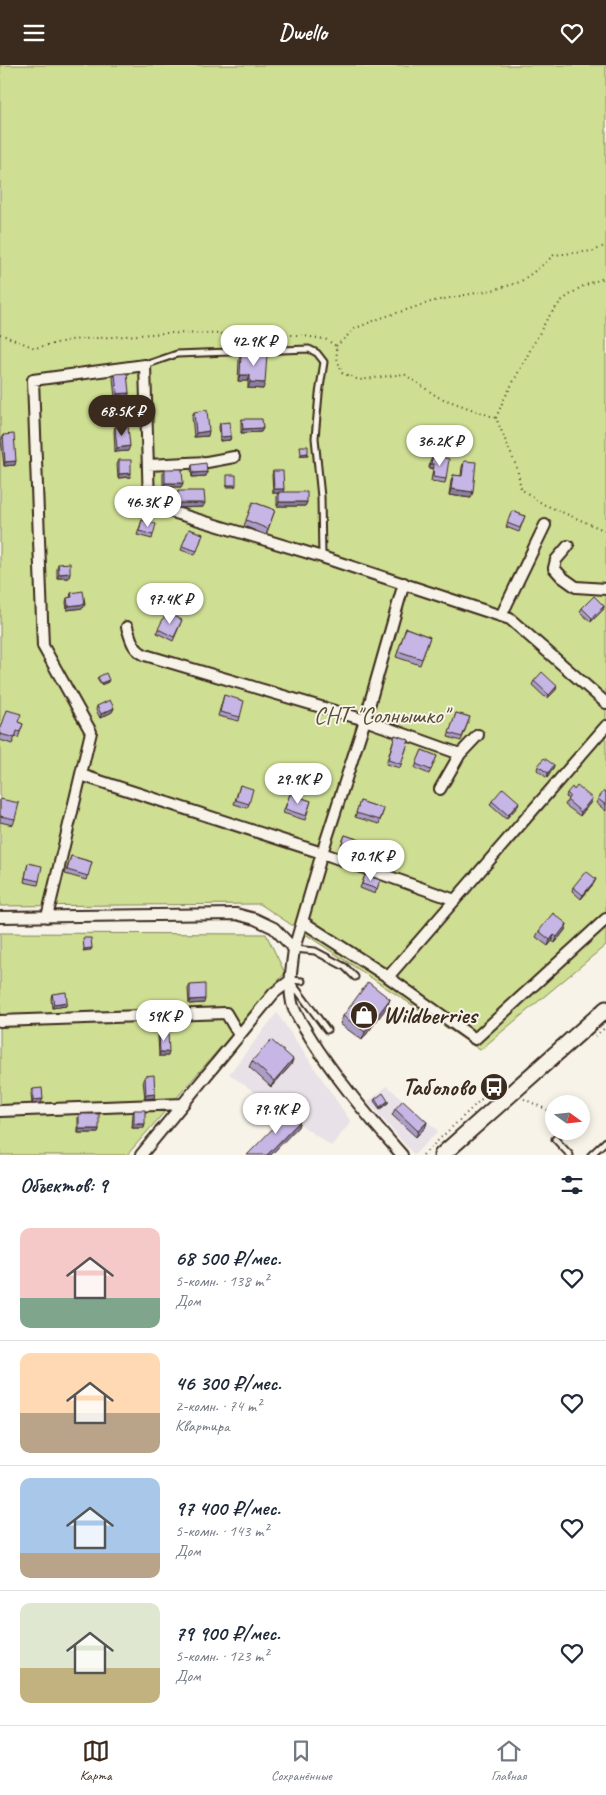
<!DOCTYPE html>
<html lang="ru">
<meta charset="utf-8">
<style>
body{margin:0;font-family:Caveat,sans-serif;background:#f6f6f7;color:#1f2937;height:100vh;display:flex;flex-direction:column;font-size:19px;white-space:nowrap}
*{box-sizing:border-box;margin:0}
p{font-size:16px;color:#747a83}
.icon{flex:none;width:28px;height:28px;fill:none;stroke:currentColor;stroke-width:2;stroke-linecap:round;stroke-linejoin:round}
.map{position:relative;height:1090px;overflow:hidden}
.details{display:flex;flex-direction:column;background:#fff;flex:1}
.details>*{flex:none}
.needle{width:32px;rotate:105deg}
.buttons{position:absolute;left:545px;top:1030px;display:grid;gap:10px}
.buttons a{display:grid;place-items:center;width:45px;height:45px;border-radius:50%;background:#fff;box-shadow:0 2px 8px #0003;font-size:25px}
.price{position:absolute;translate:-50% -42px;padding:0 11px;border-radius:18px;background:#fff;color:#222;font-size:16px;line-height:32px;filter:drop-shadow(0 1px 2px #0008)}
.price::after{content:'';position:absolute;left:50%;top:30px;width:15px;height:11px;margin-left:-8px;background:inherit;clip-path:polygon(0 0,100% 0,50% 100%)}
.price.current{background:#3b2a1e;color:#fff}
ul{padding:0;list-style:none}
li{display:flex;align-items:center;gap:15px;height:125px;padding:0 20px}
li+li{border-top:1px solid #e0e1e3}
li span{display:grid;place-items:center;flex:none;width:140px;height:100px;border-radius:10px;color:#555}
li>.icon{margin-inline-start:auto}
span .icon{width:60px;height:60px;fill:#fffc;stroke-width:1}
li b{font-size:21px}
h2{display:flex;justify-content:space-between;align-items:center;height:60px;padding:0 20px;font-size:21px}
header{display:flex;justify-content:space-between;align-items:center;height:65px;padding:0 20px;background:#3b2a1e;color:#fff;font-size:22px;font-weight:800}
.dock{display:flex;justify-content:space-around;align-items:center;height:70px;border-top:1px solid #e0e1e3;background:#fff;font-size:14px;color:#747a83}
.dock a{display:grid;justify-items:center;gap:2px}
.dock .current{color:#3b2a1e}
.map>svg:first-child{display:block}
.built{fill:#e8e1e7}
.green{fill:#cede92;stroke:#848458}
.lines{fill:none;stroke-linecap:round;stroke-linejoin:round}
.service-casing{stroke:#3b2a1e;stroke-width:9}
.minor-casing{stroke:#3b2a1e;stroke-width:14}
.secondary-casing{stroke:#3b2a1e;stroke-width:19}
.path{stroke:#3b2a1e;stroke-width:2;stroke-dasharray:1 4;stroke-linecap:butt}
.service{stroke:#f7f3e8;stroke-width:5}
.minor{stroke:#f7f3e8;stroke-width:10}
.secondary{stroke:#f7f3e8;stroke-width:15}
.wall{fill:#aa9dc6;stroke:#3b2a1e}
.shaded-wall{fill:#8b7fa1;stroke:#3b2a1e}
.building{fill:#c6b6e6;stroke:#3b2a1e}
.labels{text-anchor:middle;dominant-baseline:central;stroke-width:4;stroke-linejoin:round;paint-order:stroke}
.park-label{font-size:24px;fill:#584e35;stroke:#f7f3e8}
.poi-label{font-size:24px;font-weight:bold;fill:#3b2a1e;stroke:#f7f3e8;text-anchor:start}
</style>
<header><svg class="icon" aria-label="menu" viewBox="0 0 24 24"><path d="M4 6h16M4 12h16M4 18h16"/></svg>Dwello<svg class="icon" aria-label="heart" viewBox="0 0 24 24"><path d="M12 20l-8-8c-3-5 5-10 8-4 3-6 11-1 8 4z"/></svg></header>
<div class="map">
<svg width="606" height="1090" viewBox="0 0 606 1090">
<rect width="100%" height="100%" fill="#f7f3e8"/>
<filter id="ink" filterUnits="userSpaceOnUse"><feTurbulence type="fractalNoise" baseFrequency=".02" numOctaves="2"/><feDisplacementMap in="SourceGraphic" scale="10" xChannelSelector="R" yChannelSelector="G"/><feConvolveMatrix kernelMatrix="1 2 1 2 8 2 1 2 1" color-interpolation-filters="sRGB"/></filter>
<g filter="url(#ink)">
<path class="built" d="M277 948 351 1057 331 1081 229 1009Z
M387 1021 438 1066 414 1090 368 1037Z"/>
<path class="green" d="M0 0H606V880L480 985 260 839 0 841Z
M0 868 266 869 285 908 127 1090H0Z"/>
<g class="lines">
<defs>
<path id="service" d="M145 300 177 289 309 284 317 288 324 297 319 329 315 373 321 432 322 492
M294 884 315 886 345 902 355 912
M291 915 302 916
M292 918 327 965
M555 1074 570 1090
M591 1090 606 1076"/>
<path id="minor" d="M148 400 207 397 234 392
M568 481 556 495 554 503 562 512 576 522 606 524
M501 551 545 460
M127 562C131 574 132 584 145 590L365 655 460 689
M81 710 322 788 455 835
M440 724 460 689 478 670
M0 852 236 849 255 854 274 863 294 884C292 902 288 920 292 938 295 950 304 961 310 972 336 1014 369 1053 402 1090
M47 852 91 667 43 581 33 315 145 300 149 440 322 492 510 554 606 638
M303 857 388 912 475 974 606 854
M294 884 322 788 365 655 404 518
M388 912 606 661
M0 956 226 948 239 970
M0 1046 183 1039
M141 1090 274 928 291 915"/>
<path id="secondary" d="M442 1090 606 944"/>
</defs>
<use href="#service" class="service-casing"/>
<use href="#minor" class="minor-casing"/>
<use href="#secondary" class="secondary-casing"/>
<path class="path" d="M0 269 35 283 70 275 166 268 296 270 325 274 336 281 337 293 342 308 359 315 404 309 438 332 496 353 517 403 521 424 543 439 606 466
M242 269V279
M336 281 356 263 381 253 434 236 497 224 520 217 539 203 554 190 594 186 606 180
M496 353 503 336 547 254 561 236 581 222 606 212
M595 971 606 962
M524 1034 554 1048
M423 1090 494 1022"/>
<use href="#service" class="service"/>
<use href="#minor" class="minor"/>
<use href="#secondary" class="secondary"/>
</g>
<path class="wall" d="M241 289 263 324 248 323V316H238L239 295Z
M115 309 129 328 128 332 115 333 113 313Z
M194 347 208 371 194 372 192 351Z
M242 354 263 363 261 367 241 368V358Z
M220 358 231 371 230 375 220 376 219 362Z
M115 362 128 386 115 387 114 366Z
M3 370 15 400 4 401 1 375Z
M438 391 446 414 445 418 431 416 433 404 429 403 430 397 432 393 437 394Z
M119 395 131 408 130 412 118 413 117 399Z
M464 396 471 433 449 430 451 416 453 410 461 411 462 402Z
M192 400 207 407 206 411 192 412 191 404Z
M165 404 183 418 181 422H163V408Z
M273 406 283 427 307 437 305 441H277V431L278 428H273L272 410Z
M178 426 203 442 177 443 176 430Z
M253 437 275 445 266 470 244 461Z
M512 446 525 451 519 467 506 462Z
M142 455 153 470 152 474 137 470Z
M189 464 203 469 195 490 181 485Z
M58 499 70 508 69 513H57V503Z
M71 528 85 539 83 543 67 545 66 537 67 533H70Z
M604 541 603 545 591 557 580 547 582 543Z
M182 555 173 576 157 568 158 564Z
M406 563 430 572 420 600 396 592Z
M98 612 108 617 101 620 97 614Z
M534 616 556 625 547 634 532 620Z
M224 630 240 652 239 656 218 651Z
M97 641 114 643 112 647 100 653 96 645Z
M456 648 470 652 461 676 448 672Z
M18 657 23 659 18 673 15 672 12 679 0 675V665Z
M395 670 409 675 400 703 386 699Z
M422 685 437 691 429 709 415 703Z
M554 700 553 704 547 713 537 705 538 701Z
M240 720 249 739 247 743 234 739Z
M574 725 591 737 580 751 565 740 568 734 566 732 567 728Z
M606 728V746L596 738 598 734Z
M290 729 311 736 305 755 283 748Z
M0 734 15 754 13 760 0 757Z
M360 736 384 744 379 759 355 752Z
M492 736 519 737 518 741 506 754 490 740Z
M345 770 360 775 355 791 339 785Z
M71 791 92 797 86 815 65 809Z
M28 798 39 816 38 820 24 817Z
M365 810 380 815 375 829 360 823Z
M594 818 581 834 572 826 573 822Z
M567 859 565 865 555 878 552 876 548 881 536 872 539 866Z
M190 920 204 938 189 939 188 924Z
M52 929 66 941 52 943 51 933Z
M390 934 387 942 362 975 340 959 343 951Z
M159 967 168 991H159L158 971Z
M293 994 291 1000 271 1022 249 1002 252 996Z
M145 1011 154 1033 145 1034 143 1015Z
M33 1024 41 1038 32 1039 31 1028Z
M375 1034 388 1036V1038L380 1044 374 1036Z
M395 1044 427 1057 425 1063 416 1072 392 1050Z
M134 1045 145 1059 144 1063H132L133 1049Z
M79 1049 99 1064 98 1068H78V1053Z"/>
<path class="shaded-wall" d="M240 310H250L248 316H238Z
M250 317 265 318 263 324 248 323Z
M129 328 128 332 115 333 117 329Z
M263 363 261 367 241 368 243 364Z
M209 366 208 371 194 372 196 368Z
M231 371 230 375 220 376 221 372Z
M130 381 128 386 115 387 117 383Z
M308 388V390L300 391 301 389Z
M16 396 15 400 4 401 5 397Z
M431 399H434L433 404 429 403Z
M207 407 206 411 192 412 193 408Z
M131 408 130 412 118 413 119 409Z
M165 418H183L181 422H163Z
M227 420H236L235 422H226Z
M274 424H284L283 428H273Z
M451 424 473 427 471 433 449 430Z
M279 437H307L305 441H277Z
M178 438H205L203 442 177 443Z
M70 508 69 513H57L59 509Z
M85 539 83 543 67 545 68 541Z
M604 541 603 545 591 557 592 553Z
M109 615 108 617 101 620V618Z
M557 621 556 625 547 634 549 630Z
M114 643 112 647 100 653 101 649Z
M554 700 553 704 547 713 548 708Z
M592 733 591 737 580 751 581 747Z
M519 737 518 741 506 754 508 750Z
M596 814 594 818 581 834 583 830Z
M567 859 565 865 555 878 557 872Z
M554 870 552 876 548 881 550 875Z
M92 883 91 885 83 886 84 884Z
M205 934 204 938 189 939 190 935Z
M390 934 387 942 362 975 365 967Z
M67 937 66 941 52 943 54 939Z
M160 987H169L168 991H159Z
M293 994 291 1000 271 1022 274 1016Z
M155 1029 154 1033 145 1034 146 1030Z
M43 1034 41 1038 32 1039 33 1035Z
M388 1036V1038L380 1044V1042Z
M300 1056 298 1062 271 1090H267Z
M427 1057 425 1063 416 1072 418 1066Z
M134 1059H145L144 1063H132Z
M79 1064H99L98 1068H78Z"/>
<path class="building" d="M241 289 267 290 265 318 250 317V310H240Z
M127 308 129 328 117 329 115 309Z
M207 345 209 366 196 368 194 347Z
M242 354H262L263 363 243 364Z
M230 357 231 371 221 372 220 358Z
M128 361 130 381 117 383 115 362Z
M14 369 16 396 5 397 3 370Z
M300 381H308V388L301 389Z
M438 391 449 394 446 414 433 412 434 399H431L432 393 437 394Z
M119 395H131V408L119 409Z
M464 396 476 397 473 427 451 424 453 410 462 411Z
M206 398 207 407 193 408 192 400Z
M165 404H182L183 418H165Z
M273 406H283L284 424H274Z
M227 410H236V420H227Z
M178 426H204L205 438H178Z
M279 427H307V437H279Z
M253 437 275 445 268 464 246 455Z
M512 446 525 451 520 463 507 458Z
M142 455 156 459 153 470 139 466Z
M189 464 203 469 197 486 182 481Z
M70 498V508L59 509 58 499Z
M83 526 85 539 68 541 67 533 72 532 71 528Z
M594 531 604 541 592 553 582 543Z
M166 548 182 555 174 572 158 564Z
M406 563 430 572 422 594 398 586Z
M542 607 557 621 549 630 534 616Z
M106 608 109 615 101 618 98 612Z
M224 630 244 636 240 652 220 647Z
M110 635 114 643 101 649 97 641Z
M7 645 21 649 18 657 23 659 20 667 17 666 15 673 0 669V666Z
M456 648 470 652 462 672 449 668Z
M395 670 409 675 401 699 388 695Z
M422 685 437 691 431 705 416 699Z
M544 693 554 700 548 708 538 701Z
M240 720 253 724 249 739 236 735Z
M577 721 592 733 581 747 567 735 570 731 567 728 572 722 574 725Z
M503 723 519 737 508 750 492 736Z
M604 726 606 728V740L598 734Z
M290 729 311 736 306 751 285 744Z
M0 734 19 738 15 754 0 751Z
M360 736 384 744 380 755 356 748Z
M345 770 360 775 356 787 341 781Z
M71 791 92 797 88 811 67 805Z
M28 798 42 801 39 816 25 813Z
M586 806 596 814 583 830 573 822Z
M365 810 380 815 377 824 362 819Z
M553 848 567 859 557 872 554 870 550 875 539 866Z
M83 873H91L92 883 84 884Z
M368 917 390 934 365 967 343 951Z
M205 919V934L190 935V920Z
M66 927 67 937 54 939 52 929Z
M159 967H168L169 987H160Z
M271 975 293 994 274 1016 252 996Z
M154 1010 155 1029 146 1030 145 1011Z
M42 1023 43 1034 33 1035V1024Z
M383 1028 388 1036 380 1042 375 1034Z
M403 1035 427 1057 418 1066 395 1044Z
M134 1045H145V1059H134Z
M290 1046 300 1056 267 1090H247Z
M79 1049H99V1064H79Z"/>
</g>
<defs>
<symbol id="shop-disc" viewBox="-11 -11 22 22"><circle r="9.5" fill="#3b2a1e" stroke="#f7f3e8"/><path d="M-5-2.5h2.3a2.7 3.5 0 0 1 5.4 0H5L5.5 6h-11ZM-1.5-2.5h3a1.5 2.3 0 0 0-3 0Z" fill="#fff"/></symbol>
<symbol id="bus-disc" viewBox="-11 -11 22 22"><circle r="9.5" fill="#3b2a1e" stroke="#f7f3e8"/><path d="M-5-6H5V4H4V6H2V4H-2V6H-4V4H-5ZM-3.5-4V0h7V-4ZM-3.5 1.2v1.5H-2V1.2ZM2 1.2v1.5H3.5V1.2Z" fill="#fff"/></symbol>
</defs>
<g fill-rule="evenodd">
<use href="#shop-disc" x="348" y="934" width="32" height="32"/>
<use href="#bus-disc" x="478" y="1006" width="32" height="32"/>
</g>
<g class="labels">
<g class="park-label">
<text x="381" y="650">СНТ "Солнышко"</text>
</g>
<g class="poi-label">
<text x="383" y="950">Wildberries</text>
<text x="475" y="1022" text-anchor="end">Таболово</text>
</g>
</g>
</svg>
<div class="buttons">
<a><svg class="needle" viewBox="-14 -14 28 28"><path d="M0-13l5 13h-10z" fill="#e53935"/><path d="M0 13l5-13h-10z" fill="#747a83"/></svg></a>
</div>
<b class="price" style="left:254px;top:302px">42.9K ₽</b>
<b class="price current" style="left:122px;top:372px">68.5K ₽</b>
<b class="price" style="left:440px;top:402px">36.2K ₽</b>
<b class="price" style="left:148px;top:463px">46.3K ₽</b>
<b class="price" style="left:170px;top:560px">97.4K ₽</b>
<b class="price" style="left:298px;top:740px">29.9K ₽</b>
<b class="price" style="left:371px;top:817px">70.1K ₽</b>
<b class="price" style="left:164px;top:977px">59K ₽</b>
<b class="price" style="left:276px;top:1070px">79.9K ₽</b>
</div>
<section class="details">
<h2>Объектов: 9<svg class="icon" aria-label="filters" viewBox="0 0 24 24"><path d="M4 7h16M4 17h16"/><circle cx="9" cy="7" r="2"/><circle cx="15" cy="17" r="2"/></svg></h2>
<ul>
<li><span style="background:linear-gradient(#f6c9c9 70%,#7fa58c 0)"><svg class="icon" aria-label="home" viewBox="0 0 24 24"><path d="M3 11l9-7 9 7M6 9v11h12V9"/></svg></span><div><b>68 500 ₽/мес.</b><p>5-комн. · 138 m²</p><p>Дом</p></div><svg class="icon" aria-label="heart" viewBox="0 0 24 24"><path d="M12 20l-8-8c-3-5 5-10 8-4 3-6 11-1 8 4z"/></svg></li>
<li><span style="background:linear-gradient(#ffd9b3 60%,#b9a48a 0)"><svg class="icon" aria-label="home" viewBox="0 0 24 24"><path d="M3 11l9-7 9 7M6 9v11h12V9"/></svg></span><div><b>46 300 ₽/мес.</b><p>2-комн. · 74 m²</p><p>Квартира</p></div><svg class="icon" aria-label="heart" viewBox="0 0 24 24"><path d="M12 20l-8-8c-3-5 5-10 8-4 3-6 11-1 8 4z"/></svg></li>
<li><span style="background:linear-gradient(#a9c7e8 75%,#b9a48a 0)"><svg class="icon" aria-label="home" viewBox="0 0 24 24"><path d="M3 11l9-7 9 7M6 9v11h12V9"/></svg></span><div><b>97 400 ₽/мес.</b><p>5-комн. · 143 m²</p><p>Дом</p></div><svg class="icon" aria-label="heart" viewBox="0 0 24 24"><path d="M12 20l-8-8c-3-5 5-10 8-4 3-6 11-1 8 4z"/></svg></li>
<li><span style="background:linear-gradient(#dfe7d0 65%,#c2b280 0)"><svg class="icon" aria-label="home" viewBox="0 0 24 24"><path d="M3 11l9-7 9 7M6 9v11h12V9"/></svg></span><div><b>79 900 ₽/мес.</b><p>5-комн. · 123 m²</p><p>Дом</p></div><svg class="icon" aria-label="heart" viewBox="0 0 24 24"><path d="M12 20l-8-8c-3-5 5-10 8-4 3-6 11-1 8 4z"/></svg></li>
</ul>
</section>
<nav class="dock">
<a class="current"><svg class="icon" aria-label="map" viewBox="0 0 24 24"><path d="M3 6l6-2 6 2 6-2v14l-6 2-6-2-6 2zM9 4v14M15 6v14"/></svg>Карта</a>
<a><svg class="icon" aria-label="saved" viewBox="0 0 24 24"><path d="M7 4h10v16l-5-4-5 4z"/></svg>Сохранённые</a>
<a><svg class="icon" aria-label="home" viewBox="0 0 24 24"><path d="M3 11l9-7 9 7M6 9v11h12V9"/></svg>Главная</a>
</nav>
